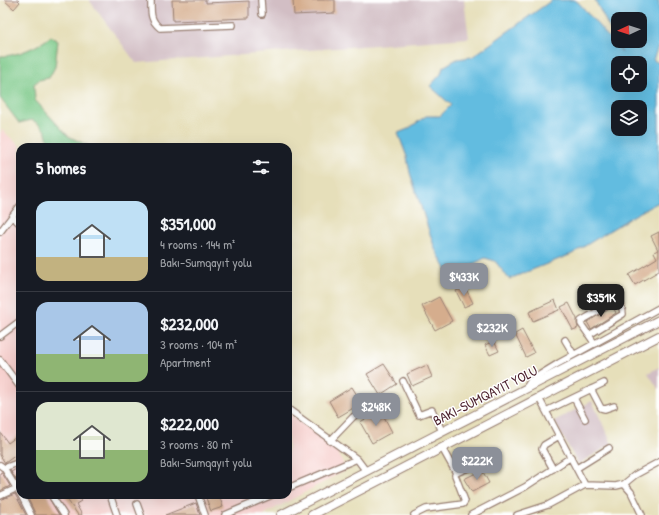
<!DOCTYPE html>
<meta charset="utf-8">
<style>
body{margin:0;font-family:"Patrick Hand",sans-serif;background:#242831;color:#f1f3f6;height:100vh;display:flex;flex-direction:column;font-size:15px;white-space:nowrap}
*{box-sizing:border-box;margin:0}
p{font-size:13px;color:#9ea1a6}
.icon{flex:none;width:22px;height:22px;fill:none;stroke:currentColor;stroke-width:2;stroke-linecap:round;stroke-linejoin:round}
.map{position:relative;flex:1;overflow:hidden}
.sheet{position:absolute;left:16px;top:143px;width:276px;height:356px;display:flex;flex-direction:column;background:#171b24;border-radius:12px;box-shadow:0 4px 16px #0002}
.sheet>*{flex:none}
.needle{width:26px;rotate:266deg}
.tools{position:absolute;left:611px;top:12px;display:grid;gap:8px}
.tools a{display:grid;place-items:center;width:36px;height:36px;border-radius:8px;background:#171b24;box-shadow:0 4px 16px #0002;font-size:20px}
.price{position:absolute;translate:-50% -34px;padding:0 9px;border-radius:8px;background:#8c9099;color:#fff;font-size:13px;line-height:26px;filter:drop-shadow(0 1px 2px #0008)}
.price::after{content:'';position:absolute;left:50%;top:24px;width:12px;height:9px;margin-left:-6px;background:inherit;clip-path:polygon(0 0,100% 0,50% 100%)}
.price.on{background:#222;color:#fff}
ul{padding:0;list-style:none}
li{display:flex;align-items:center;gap:12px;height:100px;padding:0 20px}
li+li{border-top:1px solid #363941}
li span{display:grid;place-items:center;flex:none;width:112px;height:80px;border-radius:12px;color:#555}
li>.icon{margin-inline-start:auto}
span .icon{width:48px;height:48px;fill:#fffc;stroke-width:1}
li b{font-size:17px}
h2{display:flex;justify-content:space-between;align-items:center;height:48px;padding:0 20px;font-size:17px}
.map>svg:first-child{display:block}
.built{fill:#f7d0ce}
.industrial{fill:#d2bec4}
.green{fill:#79c786;stroke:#627358}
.water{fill:#62bce0;stroke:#566e86;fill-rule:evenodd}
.building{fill:#d5ad8d}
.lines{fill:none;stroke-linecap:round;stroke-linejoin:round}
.minor-casing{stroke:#987f72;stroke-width:8}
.highway-casing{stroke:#987f72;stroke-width:10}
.minor{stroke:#fff;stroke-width:5.5}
.highway{stroke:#fff;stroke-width:8}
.labels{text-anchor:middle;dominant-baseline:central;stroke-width:3;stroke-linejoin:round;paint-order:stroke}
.street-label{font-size:14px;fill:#4a1f2b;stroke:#fff}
</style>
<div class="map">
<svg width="659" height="515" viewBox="0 0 659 515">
<rect width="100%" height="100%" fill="#fff"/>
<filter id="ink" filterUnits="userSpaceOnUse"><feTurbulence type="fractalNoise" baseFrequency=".025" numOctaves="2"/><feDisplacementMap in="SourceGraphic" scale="8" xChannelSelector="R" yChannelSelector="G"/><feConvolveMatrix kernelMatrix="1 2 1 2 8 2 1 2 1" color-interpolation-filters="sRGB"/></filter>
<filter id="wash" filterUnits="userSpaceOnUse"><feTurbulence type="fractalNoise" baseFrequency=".012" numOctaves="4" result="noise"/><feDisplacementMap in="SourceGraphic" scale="16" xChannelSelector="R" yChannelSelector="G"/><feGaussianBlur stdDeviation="0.9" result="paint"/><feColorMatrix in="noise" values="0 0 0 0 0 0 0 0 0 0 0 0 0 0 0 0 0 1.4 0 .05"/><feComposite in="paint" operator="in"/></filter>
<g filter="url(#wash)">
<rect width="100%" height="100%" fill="#e6dfba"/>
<path class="built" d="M2 130 21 147H20V495H288V412L337 450 346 470 263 515H0V134Z"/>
<path class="industrial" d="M89 0H464L469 38 136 63Z
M659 367V390L648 373Z
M592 401 612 444 578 464 554 421Z"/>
<path class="green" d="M51 36 58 41 55 67 49 78 39 80 34 84 35 100 68 136 91 147H50C46 132 46 128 32 120L19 123 0 98V56C15 57 40 46 51 36Z"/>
<path class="water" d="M552 0H575L579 3 622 53 595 0H659V44L653 60 659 63V202L633 216 572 254 509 279 495 261 485 258 450 276 435 249 410 173 407 157 398 133 408 129 426 116H440L451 105 430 86 441 74 443 67 457 59 472 57ZM618 19H640V41H618ZM618 63H640V85H618ZM618 107H640V129H618Z"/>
<g id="blocks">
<path class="building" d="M4 0H18L20 2 14 9Z
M172 0H206V3L249 1V18L173 21Z
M293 0H335V13L294 15Z
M659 232V271L635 285 629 275 657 258 654 252 658 250 651 236Z
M465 287 473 303 464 307 456 291Z
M439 297 452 321 435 330 422 306Z
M555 300 559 310 533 321 529 312Z
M569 303 577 319V324L578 328 573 330 561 307Z
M613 307 616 313 591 329 587 322Z
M522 330 534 353 526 357 515 334Z
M494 341 499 351 490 355 485 345Z
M384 364 397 384 380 395 367 374Z
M427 365 432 377 412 386 407 374Z
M352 387 362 403 338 417 329 401Z
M381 411 392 432 372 443 360 422Z
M0 432 8 443 20 434V452L5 463 0 455Z
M20 467V485L11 472Z
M482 470 489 483 472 492 464 479Z
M2 473 10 486 0 491V474Z
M15 494 26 515H0V500Z
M26 495H47L59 515H36Z
M64 495H76L81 501 76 504 82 515H78Z
M214 495H219L223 507 211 511 206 498Z
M196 503 200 515H165Z"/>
</g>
</g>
<g filter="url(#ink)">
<use href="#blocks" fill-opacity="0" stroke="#987f72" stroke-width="1"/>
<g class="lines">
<defs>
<path id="minor" d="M151 0C151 13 150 20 160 28L233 25
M261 0 262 14
M12 216 20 224
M0 232 20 206
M589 335 623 314C623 309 620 304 616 302L612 303 581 321V324L595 344
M0 336 20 321
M565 340 574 355
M0 360 20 387
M403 381 419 415 432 410 442 431
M526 388 531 380 559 363 659 308
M591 389 601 408 605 409 614 406
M539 398 585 485 616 486 624 484 635 475 659 462
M574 398 585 419
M288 409 357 459 366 471
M546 411 604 383
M330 441 353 417 378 399
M442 448 456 473
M0 465 4 468 20 494
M4 468 20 462
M577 468 609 448
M553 469 542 449 544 445 559 436
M624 484 631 492 642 515
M288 488 357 459
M21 495 31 515
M51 495 64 515
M110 495 117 515
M198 495 205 515
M0 496 17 488
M137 504 141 515
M225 515 272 495
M414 515 426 509 463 504 465 501 455 475 456 473 487 460
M471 515 525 487 571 457
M517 515 548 505 585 485"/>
<path id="highway" d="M281 515 659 320
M312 515 659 336"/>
</defs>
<use href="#minor" class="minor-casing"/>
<use href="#highway" class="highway-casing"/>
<use href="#minor" class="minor"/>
<use href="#highway" class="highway"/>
</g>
</g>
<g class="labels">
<g class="street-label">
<text transform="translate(485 395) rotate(-27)">BAKI-SUMQAYIT YOLU</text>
</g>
</g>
</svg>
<div class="tools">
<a><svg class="needle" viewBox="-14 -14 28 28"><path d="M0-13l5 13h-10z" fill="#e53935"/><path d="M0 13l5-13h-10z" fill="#9ea1a6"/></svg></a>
<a><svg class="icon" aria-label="locate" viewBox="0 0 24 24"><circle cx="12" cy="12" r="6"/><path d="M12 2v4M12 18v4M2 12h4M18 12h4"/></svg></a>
<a><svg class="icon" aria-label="layers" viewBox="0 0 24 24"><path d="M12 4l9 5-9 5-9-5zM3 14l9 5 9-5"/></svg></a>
</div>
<b class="price" style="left:464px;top:297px">$433K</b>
<b class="price on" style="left:601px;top:318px">$351K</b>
<b class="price" style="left:492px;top:348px">$232K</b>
<b class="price" style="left:376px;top:427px">$248K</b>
<b class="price" style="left:477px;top:481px">$222K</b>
<section class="sheet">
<h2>5 homes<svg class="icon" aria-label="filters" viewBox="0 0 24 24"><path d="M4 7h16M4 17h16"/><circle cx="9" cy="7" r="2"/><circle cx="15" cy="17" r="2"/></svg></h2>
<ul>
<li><span style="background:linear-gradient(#bfe0f5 70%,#c2b280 0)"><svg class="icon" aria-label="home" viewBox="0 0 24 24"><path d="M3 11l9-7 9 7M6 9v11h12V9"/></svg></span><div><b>$351,000</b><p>4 rooms · 144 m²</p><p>Bakı-Sumqayıt yolu</p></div></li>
<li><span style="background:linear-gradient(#a9c7e8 65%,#8fb573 0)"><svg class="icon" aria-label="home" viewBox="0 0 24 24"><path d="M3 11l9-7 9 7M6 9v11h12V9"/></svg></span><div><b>$232,000</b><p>3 rooms · 104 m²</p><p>Apartment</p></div></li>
<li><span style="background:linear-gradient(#dfe7d0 60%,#8fb573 0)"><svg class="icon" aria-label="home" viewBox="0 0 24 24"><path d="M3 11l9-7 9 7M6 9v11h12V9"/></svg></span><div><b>$222,000</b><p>3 rooms · 80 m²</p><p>Bakı-Sumqayıt yolu</p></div></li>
</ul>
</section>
</div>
